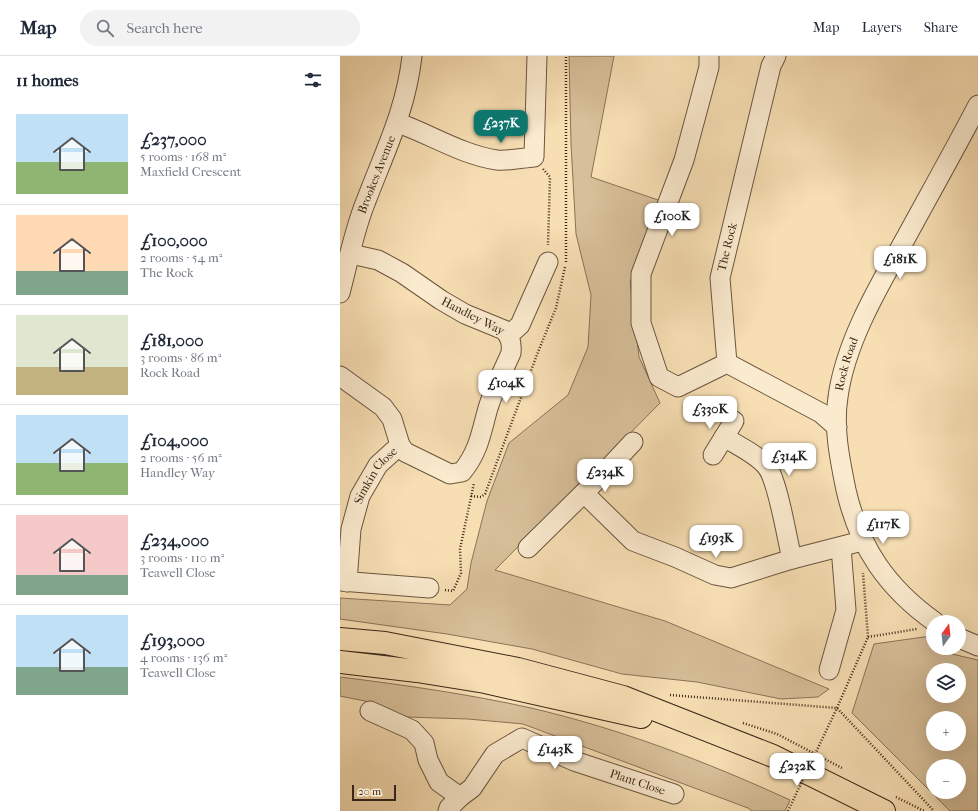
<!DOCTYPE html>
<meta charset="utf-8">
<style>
body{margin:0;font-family:"IM FELL French Canon",serif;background:#f2f2f3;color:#1f2937;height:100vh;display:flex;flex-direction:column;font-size:15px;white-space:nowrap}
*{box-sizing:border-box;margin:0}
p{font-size:13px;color:#747a83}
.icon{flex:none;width:22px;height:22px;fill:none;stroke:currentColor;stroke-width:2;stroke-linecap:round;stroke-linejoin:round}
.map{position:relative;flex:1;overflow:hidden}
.sheet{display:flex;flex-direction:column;background:#fff;width:340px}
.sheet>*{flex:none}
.needle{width:26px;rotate:15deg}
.buttons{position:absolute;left:586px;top:559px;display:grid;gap:8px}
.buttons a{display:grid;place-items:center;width:40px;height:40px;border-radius:50%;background:#fff;box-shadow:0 4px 16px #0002;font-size:20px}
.scale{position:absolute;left:12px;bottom:10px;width:44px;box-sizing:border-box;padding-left:4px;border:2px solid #3b2718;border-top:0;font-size:11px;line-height:14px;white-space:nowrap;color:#3b2718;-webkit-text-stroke:3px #faeace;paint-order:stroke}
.price{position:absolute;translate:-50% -34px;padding:0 9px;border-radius:8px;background:#fff;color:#222;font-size:13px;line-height:26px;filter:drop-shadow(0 1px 2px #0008)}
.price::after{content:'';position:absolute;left:50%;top:24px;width:12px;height:9px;margin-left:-6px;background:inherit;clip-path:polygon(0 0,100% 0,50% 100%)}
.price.selected{background:#0f766e;color:#fff}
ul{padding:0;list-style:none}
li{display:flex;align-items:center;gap:12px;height:100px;padding:0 16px}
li+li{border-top:1px solid #e0e1e3}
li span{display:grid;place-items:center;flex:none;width:112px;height:80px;border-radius:0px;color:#555}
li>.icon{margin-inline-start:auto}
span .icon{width:48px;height:48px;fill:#fffc;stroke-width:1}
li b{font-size:17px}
h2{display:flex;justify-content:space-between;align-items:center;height:48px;padding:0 16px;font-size:17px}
header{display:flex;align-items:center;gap:24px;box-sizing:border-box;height:56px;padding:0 20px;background:#fff;border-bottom:1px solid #e0e1e3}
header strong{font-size:19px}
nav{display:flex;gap:22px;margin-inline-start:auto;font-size:14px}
.search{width:280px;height:36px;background:#f2f2f3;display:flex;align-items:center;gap:10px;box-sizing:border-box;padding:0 14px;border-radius:22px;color:#747a83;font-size:15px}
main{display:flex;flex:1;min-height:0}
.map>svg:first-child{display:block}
.green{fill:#d7bf99;stroke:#897358;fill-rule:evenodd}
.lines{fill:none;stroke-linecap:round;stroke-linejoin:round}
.minor-casing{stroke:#6a553f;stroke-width:21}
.major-casing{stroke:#3b2718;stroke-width:24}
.path{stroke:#3b2718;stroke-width:2.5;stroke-dasharray:1 2;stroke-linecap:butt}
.minor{stroke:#faeace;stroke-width:19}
.major{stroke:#f7deb3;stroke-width:22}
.path-bridge{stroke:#3b2718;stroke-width:2.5;stroke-dasharray:1 2;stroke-linecap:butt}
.labels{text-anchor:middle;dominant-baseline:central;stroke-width:4;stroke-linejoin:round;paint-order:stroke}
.street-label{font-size:12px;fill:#3b2718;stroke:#faeace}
</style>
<header>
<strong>Map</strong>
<div class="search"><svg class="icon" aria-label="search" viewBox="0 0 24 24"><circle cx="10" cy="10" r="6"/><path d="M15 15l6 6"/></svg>Search here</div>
<nav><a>Map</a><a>Layers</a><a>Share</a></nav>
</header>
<main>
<section class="sheet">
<h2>11 homes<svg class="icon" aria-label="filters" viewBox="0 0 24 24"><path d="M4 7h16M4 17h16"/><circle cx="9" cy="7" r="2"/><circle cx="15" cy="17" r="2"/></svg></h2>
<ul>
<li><span style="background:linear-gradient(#bfe0f5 60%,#8fb573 0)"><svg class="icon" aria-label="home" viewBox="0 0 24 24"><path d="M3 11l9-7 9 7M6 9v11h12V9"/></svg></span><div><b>£237,000</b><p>5 rooms · 168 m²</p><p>Maxfield Crescent</p></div></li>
<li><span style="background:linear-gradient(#ffd9b3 70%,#7fa58c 0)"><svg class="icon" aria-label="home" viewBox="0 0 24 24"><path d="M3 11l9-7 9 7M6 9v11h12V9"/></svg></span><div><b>£100,000</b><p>2 rooms · 54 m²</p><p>The Rock</p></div></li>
<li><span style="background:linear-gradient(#dfe7d0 65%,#c2b280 0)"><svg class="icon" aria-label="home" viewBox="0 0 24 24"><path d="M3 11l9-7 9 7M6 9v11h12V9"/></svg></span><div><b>£181,000</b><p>3 rooms · 86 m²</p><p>Rock Road</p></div></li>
<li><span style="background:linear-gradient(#bfe0f5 60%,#8fb573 0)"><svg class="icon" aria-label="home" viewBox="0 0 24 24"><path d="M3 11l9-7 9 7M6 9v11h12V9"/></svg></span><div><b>£104,000</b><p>2 rooms · 56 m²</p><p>Handley Way</p></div></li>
<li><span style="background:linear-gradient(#f6c9c9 75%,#7fa58c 0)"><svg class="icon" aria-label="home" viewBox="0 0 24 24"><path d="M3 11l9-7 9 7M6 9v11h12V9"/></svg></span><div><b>£234,000</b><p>3 rooms · 110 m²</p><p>Teawell Close</p></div></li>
<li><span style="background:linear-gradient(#bfe0f5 65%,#7fa58c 0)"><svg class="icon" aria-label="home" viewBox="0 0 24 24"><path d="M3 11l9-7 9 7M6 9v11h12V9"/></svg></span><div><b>£193,000</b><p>4 rooms · 136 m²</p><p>Teawell Close</p></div></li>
</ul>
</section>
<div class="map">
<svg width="638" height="755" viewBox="0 0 638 755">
<rect width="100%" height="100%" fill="#f7deb3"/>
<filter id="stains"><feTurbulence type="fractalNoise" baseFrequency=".005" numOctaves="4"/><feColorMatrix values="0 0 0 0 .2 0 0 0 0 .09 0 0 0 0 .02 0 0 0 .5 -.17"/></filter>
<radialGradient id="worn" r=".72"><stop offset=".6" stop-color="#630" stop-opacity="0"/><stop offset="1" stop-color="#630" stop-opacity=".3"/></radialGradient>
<path class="green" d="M229 0H274L251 121 321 145 290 226 299 301 320 347 155 514 325 565 489 633 478 641 441 643 357 626 282 618 192 593 107 578 0 563V542L110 549 127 533 131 507 147 445 169 387 228 339 248 291 251 239 236 178 231 88Z
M591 580 593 582V592H605L612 598 638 604V755H610L512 657 534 588ZM593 614H619V640H593ZM593 662H619V688H593ZM593 710H619V736H593Z
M0 621C64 629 128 638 191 652 281 673 367 706 450 744L445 755H412L408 752 183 668 128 663 67 661 30 646 0 640Z"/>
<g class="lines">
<defs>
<g id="minor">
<path d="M369 0V11L344 104 301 218V267L319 321 338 331 387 307"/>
<path d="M436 0 431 10 380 222 387 307 481 357 497 371"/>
<path d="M58 67C90 78 122 99 157 104 168 105 182 102 194 101L197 0"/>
<path id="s1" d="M0 237C8 207 14 174 26 145 45 95 66 54 72 0"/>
<path d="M169 279 180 269 208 206"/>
<path d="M0 320 43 351 52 363 60 389 65 396 110 418 122 416C139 395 141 377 148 352 154 333 163 315 171 297 172 288 171 281 164 274L125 258 101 244 62 217 38 204 11 198"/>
<path d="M384 381C398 390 417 398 427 411 438 425 447 483 452 503"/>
<path d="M373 399 394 365"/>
<path d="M244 437 293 485 335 501 375 519 391 522 452 503 522 485"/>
<path d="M188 492 265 416 293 386"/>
<path d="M0 525 89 532"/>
<path id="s2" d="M7 526 11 473 20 440 38 409 60 389"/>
<path id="s3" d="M595 566C547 532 519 491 506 434 500 404 493 372 498 341 505 288 537 233 563 187 588 141 614 95 638 49"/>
<path d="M619 582 638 590"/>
<path d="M489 614 506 554 501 491"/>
<path d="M30 655 72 674 84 687 88 704 99 726 120 741"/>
<path id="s4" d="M108 755 109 752 120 741 132 732 155 698 182 682 234 705 334 738"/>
</g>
<path id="major" d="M0 583 45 587 178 613 283 641 433 700 544 755
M0 606 77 615 145 626 301 661"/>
</defs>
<use href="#minor" class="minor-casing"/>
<use href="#major" class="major-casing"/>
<path class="path" d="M203 113 210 121 208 189
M226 206V0
M131 440 141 441 145 438 198 296 216 252 225 211
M105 534 113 535 121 517 120 493 134 427
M528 581 577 573
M330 639 497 652 594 755
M497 652 528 581 523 517
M403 667 437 678 502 712
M556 741 584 755"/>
<use href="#minor" class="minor"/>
<use href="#major" class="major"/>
<path class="path-bridge" d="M448 755 497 652"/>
</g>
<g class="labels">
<g class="street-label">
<text stroke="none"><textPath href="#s1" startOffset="124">Brookes Avenue</textPath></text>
<text transform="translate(387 191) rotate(-76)">The Rock</text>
<text transform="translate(133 260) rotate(27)">Handley Way</text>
<text stroke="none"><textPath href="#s3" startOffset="291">Rock Road</textPath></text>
<text stroke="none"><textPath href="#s2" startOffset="113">Simkin Close</textPath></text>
<text stroke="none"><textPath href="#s4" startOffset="230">Plant Close</textPath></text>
</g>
</g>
<rect width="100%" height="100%" filter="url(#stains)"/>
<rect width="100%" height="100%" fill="url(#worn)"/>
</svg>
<div class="buttons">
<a><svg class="needle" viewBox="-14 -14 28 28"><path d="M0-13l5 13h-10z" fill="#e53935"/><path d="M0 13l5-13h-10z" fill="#747a83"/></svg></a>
<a><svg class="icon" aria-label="layers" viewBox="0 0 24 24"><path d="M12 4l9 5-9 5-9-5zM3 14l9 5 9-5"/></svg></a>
<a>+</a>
<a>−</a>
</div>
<div class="scale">20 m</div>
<b class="price selected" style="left:161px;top:88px">£237K</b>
<b class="price" style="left:332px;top:181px">£100K</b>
<b class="price" style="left:560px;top:224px">£181K</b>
<b class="price" style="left:166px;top:348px">£104K</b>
<b class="price" style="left:370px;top:374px">£330K</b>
<b class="price" style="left:449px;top:421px">£314K</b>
<b class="price" style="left:265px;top:437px">£234K</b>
<b class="price" style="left:543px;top:489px">£117K</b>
<b class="price" style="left:376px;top:503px">£193K</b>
<b class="price" style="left:215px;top:714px">£143K</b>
<b class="price" style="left:457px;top:731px">£232K</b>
</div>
</main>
